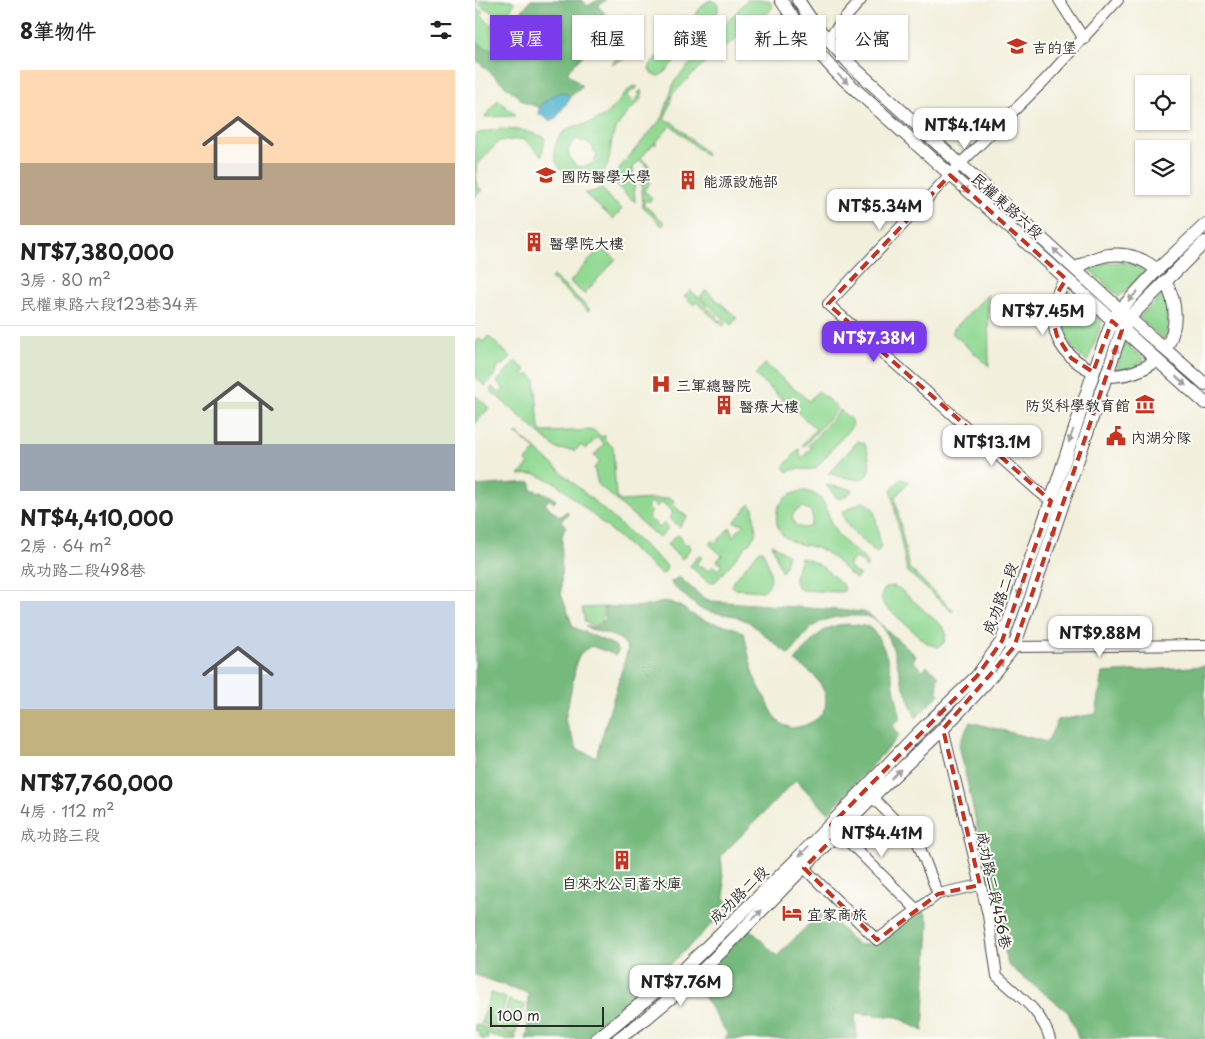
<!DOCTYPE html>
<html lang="zh-TW">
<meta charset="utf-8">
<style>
body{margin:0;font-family:"Playpen Sans","LXGW WenKai TC",sans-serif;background:#f6f6f6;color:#222;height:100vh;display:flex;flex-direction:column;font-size:19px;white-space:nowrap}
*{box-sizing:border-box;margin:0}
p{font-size:16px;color:#767676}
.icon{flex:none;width:28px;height:28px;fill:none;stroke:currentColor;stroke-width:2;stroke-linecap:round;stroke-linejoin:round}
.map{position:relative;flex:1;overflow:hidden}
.details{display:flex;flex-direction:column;background:#fff;width:475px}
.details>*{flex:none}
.banner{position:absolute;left:15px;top:15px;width:475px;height:45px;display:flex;gap:10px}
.tools{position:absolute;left:660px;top:75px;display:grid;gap:10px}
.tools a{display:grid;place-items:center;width:55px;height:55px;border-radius:0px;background:#fff;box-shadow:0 1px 4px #0004;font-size:25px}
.scale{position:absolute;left:15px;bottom:12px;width:114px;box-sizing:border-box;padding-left:5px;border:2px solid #2b2b2b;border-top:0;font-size:14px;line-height:18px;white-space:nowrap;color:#2b2b2b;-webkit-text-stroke:4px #fdfcf7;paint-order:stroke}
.price{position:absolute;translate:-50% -42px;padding:0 11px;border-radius:10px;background:#fff;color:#222;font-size:16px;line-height:32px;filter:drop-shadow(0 1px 2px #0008)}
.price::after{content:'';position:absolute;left:50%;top:30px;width:15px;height:11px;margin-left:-8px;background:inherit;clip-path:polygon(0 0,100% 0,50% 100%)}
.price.active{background:#7c3aed;color:#fff}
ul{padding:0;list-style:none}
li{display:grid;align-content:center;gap:10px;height:265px;padding:0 20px}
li+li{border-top:1px solid #e0e0e0}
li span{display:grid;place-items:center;height:155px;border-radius:0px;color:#555}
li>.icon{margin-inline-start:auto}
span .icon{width:90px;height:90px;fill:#fffc;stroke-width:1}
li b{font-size:21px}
h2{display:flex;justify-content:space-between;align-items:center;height:60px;padding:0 20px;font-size:21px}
.pill{padding:0 18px;border-radius:0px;background:#fff;box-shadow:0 1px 4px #0004;font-size:18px;line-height:45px}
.pill.active{background:#7c3aed;color:#fff}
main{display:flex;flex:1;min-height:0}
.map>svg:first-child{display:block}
.green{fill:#91d993;stroke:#5e825f;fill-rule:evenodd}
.forest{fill:#74b97d;stroke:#507254}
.water{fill:#4eb2cd;stroke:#3c6e7c}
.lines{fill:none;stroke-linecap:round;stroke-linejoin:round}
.minor-casing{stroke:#494846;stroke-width:12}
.major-casing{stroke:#494846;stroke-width:14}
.minor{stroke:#fff;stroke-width:10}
.major{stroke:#fff;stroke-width:12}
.oneway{fill:#a0a0a0}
.marked{fill:none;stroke:#c8321e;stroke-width:4;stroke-dasharray:10 6;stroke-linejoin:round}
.labels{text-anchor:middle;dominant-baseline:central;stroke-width:4;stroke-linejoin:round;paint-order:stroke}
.poi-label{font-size:15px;fill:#2b2b2b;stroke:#fdfcf7;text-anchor:start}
.street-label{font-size:15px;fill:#2b2b2b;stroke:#fdfcf7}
</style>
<main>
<section class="details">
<h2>8筆物件<svg class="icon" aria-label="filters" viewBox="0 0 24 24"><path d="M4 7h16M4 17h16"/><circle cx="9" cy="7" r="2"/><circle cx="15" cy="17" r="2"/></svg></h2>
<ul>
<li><span style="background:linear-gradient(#ffd9b3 60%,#b9a48a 0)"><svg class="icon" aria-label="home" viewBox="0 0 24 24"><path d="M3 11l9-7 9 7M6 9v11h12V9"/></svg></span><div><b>NT$7,380,000</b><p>3房 · 80 m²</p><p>民權東路六段123巷34弄</p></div></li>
<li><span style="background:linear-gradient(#dfe7d0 70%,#9aa5b1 0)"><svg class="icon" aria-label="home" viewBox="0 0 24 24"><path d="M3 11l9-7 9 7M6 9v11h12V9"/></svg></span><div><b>NT$4,410,000</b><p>2房 · 64 m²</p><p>成功路二段498巷</p></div></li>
<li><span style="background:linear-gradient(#c9d6e8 70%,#c2b280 0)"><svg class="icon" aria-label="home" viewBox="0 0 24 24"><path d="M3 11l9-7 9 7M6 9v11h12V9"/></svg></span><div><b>NT$7,760,000</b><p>4房 · 112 m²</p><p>成功路三段</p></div></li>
</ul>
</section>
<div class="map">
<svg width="730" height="1039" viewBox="0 0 730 1039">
<rect width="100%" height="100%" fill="#fdfcf7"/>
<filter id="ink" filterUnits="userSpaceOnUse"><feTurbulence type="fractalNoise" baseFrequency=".02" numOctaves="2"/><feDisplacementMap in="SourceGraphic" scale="10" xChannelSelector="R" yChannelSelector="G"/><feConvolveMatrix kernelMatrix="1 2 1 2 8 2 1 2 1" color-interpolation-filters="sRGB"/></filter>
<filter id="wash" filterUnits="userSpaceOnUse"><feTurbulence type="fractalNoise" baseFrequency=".0096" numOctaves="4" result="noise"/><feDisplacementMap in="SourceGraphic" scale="20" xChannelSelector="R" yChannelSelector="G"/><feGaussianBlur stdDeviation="1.12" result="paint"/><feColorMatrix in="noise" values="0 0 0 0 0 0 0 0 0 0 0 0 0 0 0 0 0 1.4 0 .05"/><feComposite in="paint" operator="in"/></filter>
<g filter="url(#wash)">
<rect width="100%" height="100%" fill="#f2efdc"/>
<path class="green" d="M0 0H3L0 4 1 7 8 13 6 15 16 25 23 17 12 8 11 10 4 4 6 0H37L40 3 26 21 33 27 44 14H55C47 25 33 48 18 50 12 50 4 44 0 40Z
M237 0 243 4V12L188 74 183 76 177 74 174 69 176 64 231 2Z
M272 0H294L298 7 292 14 225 67 197 95 195 104 189 120 197 122 232 154 231 156 196 125 181 142V145L179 143 166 158 175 167 169 175 176 182 169 190 177 198 174 202 172 200 168 204 190 223 187 226 168 207 166 173 167 174 173 167 165 160 158 167 160 202 143 187 140 177 146 166 188 117 199 82Z
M155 43 165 53 136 64Z
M159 86 163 87 160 90 158 89 152 96 159 102 165 95 163 93 166 90 167 97C159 109 145 118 139 133 133 147 139 164 125 175 100 194 66 162 85 136 94 123 109 127 122 120 136 113 145 99 155 88ZM103 139 108 142 110 140 119 149 118 151 122 155C119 165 111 168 102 166 91 158 90 145 103 139Z
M23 100 40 115 39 116 10 117Z
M24 129 46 130 70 137 67 156 49 139 24 141 1 166 2 186 7 190 0 197V134Z
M127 188 135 199 147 209 138 219 109 193 117 192Z
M126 247 141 259 109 294 95 282Z
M648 262 665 268 670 272 644 297 614 269 630 263Z
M78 276 115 309 113 311 76 278Z
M215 290 233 306 231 309 233 311 234 309 243 316 241 318 244 321 246 319 250 323 248 326 221 302 219 305 209 296Z
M231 290 262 318 256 325 225 297Z
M593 291 627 321 613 361C589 349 579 314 593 291Z
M513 294 514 366 476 332Z
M689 294C694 310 695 323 689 340L664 317Z
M13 336 36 357 29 365H24L22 368V372L10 386 0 377V343L4 339 8 342Z
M650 342 670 360 658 367 641 370Z
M40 361 51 370 49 373 52 376 55 374 60 379 64 428 68 432H73L118 430 127 437 129 435 131 437 129 439 138 447 141 497 146 501 196 498 200 502 198 505 212 517 205 525V527L194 518 198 512 187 502 182 507 177 502 172 507 177 512 173 517 185 528 189 523 194 527 184 538 123 484 119 468 125 461 119 456 129 444 122 437 111 449 105 445 101 450 82 449 15 390 17 387 25 393 29 389 22 382Z
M290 364 334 401 343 391 363 408 329 446 327 445 341 429 280 375Z
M0 395 14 408 0 424Z
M365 410 376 420 378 425 341 468C332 472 322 466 313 472L308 467 324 449 326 459 338 446H333Z
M42 433 192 566 190 572 186 574 81 483 60 474 44 475 54 464 51 461 61 450 42 434 40 435Z
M383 441 389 443C394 452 397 467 392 476L384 480 353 474Z
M426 479 434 482 420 497 434 568 478 610 477 612 432 571 416 490Z
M351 485 376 489 377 491 369 497 363 499Z
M330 491C357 497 349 515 361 532 369 544 382 552 393 562V566L391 568 389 566 390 565 381 557 373 566 382 574 383 573 385 575 382 578H379C370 569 360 559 350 552 334 542 308 548 302 524 301 518 301 511 304 506 310 495 320 492 330 491ZM327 507 335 510 338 518 335 526 329 528 321 526 317 518 319 512Z
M387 502 394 504 399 510 406 546 403 551H400C387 540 371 530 367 512Z
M275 504 278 507 281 532 279 537 241 581 234 583 215 566 224 555 227 558 221 564 225 567 226 565 233 571 238 566 243 570 247 565 242 561 247 555 234 544 238 540 241 543 255 527 258 537 269 524 259 522Z
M202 535 206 537V541L209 544H214L216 548 207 559 192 545Z
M297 544 313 555 308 571H306Z
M285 550H288C292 563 303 582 288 591L261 589 257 586 258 581Z
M326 558C344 561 356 574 369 586V591L365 592 326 590C314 581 323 569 326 558Z
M418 586 425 589 468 627 471 633 469 643 463 647 453 644 410 606C403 597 407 587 418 586Z
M128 607V617L126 623 117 626 110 622 107 608Z
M16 993 31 998 22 1028 6 1023Z
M34 1000 50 1005 40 1035 24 1029Z
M0 1024 41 1037V1039H29L11 1033 13 1039H7L4 1033 0 1030Z"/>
<path class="forest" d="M56 0H107L113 6 123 0H131L123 6 139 23 92 72 107 86 95 97 88 92C79 95 71 100 64 107L50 103 0 59V40C4 44 12 50 18 50 32 49 47 25 55 14H44Z
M56 482V489L76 496 81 500 79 503 74 499 70 504 85 517 92 511 94 513 86 521 91 526 87 536 86 594 98 627 139 645 144 650 141 655 116 646 107 652 102 660 90 720 102 749 121 757 153 649C146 632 123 635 110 626L116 628 126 625 130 618 129 607C143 607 158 607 172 606 179 605 188 601 195 602 207 605 216 616 229 620 243 625 256 624 269 633L278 675 301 719 308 725 317 728C342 725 362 709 344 682 339 674 328 667 320 661 344 632 353 618 394 627 416 645 418 692 426 718L418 725 424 736 353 813 321 780 246 856 250 898 256 906 147 1011 112 1039H51L53 1033V993L0 975V486Z
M204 577 227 597 236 601 389 612 395 615 441 656 438 661 448 670 452 666 464 676 462 679 463 692 465 694 441 718C436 706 431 694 427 682 422 664 416 629 399 619 391 615 380 616 372 616 338 618 333 631 314 655L274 622 260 616 236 612 224 608 197 585 196 582Z
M730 666V1039H604L593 1012 533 965 484 745 495 722 572 742 583 720 621 714 628 673Z
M448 907 454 924 448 1031 423 1017 380 1013 382 1039H250L253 1035 225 991 241 960 275 929 302 956 348 910 382 945 400 944Z"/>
<path class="water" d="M86 92 92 94 95 98 81 118 75 121 64 114V107L77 96Z"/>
</g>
<g filter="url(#ink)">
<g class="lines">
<defs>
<path id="minor" d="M584 0 609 39
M352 39 386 0
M581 503 576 501 563 491 353 304 485 164 569 81 643 0
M534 645 539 647 730 645
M468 729 513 915 522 976C543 995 567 1011 575 1039
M392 792 443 843 463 894
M359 827 441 909
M329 868 402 940 463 894 505 885"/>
<path id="major" d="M306 0 333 41 362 73 730 403
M323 0 339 24 375 64 654 318 730 384
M601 269C626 250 658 249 682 270
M591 279C567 314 579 355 619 371
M690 281C703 304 703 326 691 349
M632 376C651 376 667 371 682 360
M122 1039 211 967 320 861 442 734 502 676 527 641 576 501 619 371 637 321 645 310 682 270 730 225
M143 1039 169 1020 215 982 248 950 397 797 468 729 510 684 539 647 647 330 654 318 730 242"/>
</defs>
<use href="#minor" class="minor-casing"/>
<use href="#major" class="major-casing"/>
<use href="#minor" class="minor"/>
<use href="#major" class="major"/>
</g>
<defs><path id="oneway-solid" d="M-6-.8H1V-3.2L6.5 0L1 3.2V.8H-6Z" transform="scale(1.25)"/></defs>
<g class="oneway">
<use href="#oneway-solid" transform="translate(368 79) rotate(42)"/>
<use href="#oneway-solid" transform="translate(489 188) rotate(42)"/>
<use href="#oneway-solid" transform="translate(583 253) rotate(-138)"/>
<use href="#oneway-solid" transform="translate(658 296) rotate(133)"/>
<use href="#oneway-solid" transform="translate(640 353) rotate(-71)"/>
<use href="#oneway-solid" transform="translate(706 381) rotate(42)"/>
<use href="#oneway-solid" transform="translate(596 436) rotate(109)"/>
<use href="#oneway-solid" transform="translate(577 535) rotate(-71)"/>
<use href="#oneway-solid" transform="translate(545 590) rotate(109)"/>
<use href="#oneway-solid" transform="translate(524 666) rotate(-52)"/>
<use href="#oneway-solid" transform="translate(467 710) rotate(136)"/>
<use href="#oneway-solid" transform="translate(421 774) rotate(-44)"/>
<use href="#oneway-solid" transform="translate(329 851) rotate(134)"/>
<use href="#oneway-solid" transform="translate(282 915) rotate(-46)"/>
</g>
</g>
<path class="marked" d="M475 175 591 279 582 294 578 320 582 336 596 358 618 372 637 321 647 330 539 647 468 729 505 885 463 894 402 940 329 868 364 832 356 825 502 676 527 641 576 501 353 304Z"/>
<defs>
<symbol id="school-bare" viewBox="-9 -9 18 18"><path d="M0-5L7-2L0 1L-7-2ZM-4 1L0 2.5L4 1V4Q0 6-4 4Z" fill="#c8321e" stroke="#fdfcf7" stroke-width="2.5" paint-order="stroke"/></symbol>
<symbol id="university-bare" viewBox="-9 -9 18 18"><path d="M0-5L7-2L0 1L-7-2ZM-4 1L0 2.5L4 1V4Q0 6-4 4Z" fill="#c8321e" stroke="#fdfcf7" stroke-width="2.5" paint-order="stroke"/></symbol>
<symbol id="building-bare" viewBox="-9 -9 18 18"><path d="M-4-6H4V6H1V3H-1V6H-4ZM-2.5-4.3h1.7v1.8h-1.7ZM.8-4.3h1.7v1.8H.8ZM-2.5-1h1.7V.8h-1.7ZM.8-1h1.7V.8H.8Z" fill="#c8321e" stroke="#fdfcf7" stroke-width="2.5" paint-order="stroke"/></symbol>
<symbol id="hospital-bare" viewBox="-9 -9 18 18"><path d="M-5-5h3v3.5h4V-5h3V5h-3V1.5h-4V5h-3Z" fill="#c8321e" stroke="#fdfcf7" stroke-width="2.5" paint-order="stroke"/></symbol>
<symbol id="museum-bare" viewBox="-9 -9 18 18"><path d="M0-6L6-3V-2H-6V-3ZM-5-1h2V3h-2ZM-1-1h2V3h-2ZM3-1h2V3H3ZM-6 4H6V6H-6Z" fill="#c8321e" stroke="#fdfcf7" stroke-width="2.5" paint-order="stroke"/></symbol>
<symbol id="civic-bare" viewBox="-9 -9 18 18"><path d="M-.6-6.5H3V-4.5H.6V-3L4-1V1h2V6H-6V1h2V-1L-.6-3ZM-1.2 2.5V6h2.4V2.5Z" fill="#c8321e" stroke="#fdfcf7" stroke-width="2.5" paint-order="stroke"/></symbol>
<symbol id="hotel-bare" viewBox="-9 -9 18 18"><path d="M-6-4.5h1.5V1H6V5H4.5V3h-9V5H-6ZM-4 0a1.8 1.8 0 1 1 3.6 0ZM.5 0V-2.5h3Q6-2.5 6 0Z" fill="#c8321e" stroke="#fdfcf7" stroke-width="2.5" paint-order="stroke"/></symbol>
</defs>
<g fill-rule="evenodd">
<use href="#school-bare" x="528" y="32" width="28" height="28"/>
<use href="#university-bare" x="57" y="161" width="28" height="28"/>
<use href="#building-bare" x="199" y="166" width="28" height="28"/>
<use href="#building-bare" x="45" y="228" width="28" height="28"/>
<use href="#hospital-bare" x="172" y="370" width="28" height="28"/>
<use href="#museum-bare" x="656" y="390" width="28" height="28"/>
<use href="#building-bare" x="235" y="391" width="28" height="28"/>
<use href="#civic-bare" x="627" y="422" width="28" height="28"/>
<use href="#building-bare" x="133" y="846" width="28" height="28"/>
<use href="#hotel-bare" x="303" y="899" width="28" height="28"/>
</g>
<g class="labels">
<g class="poi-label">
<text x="557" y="46">吉的堡</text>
<text x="86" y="175">國防醫學大學</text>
<text x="228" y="180">能源設施部</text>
<text x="74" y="242">醫學院大樓</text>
<text x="201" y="384">三軍總醫院</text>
<text x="655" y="404" text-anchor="end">防災科學教育館</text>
<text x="264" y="405">醫療大樓</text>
<text x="656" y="436">內湖分隊</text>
<text x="147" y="882" text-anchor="middle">自來水公司蓄水庫</text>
<text x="332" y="913">宜家商旅</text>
</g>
<g class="street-label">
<text transform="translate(533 205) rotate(42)">民權東路六段</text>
<text transform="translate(524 598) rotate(-70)">成功路二段</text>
<text transform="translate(520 890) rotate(78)">成功路二段456巷</text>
<text transform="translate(263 894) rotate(-44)">成功路二段</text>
</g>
</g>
</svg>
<div class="tools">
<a><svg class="icon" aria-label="locate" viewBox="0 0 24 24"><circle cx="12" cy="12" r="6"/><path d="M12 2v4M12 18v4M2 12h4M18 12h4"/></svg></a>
<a><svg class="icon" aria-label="layers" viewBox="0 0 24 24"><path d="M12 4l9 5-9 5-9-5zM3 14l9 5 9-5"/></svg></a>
</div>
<div class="scale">100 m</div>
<b class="price" style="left:490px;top:150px">NT$4.14M</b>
<b class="price" style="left:405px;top:231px">NT$5.34M</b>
<b class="price" style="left:568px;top:336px">NT$7.45M</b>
<b class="price active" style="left:399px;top:363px">NT$7.38M</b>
<b class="price" style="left:517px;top:467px">NT$13.1M</b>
<b class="price" style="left:625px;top:658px">NT$9.88M</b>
<b class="price" style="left:407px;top:858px">NT$4.41M</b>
<b class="price" style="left:206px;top:1007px">NT$7.76M</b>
<div class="banner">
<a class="pill active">買屋</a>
<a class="pill">租屋</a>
<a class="pill">篩選</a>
<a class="pill">新上架</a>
<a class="pill">公寓</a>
</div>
</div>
</main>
